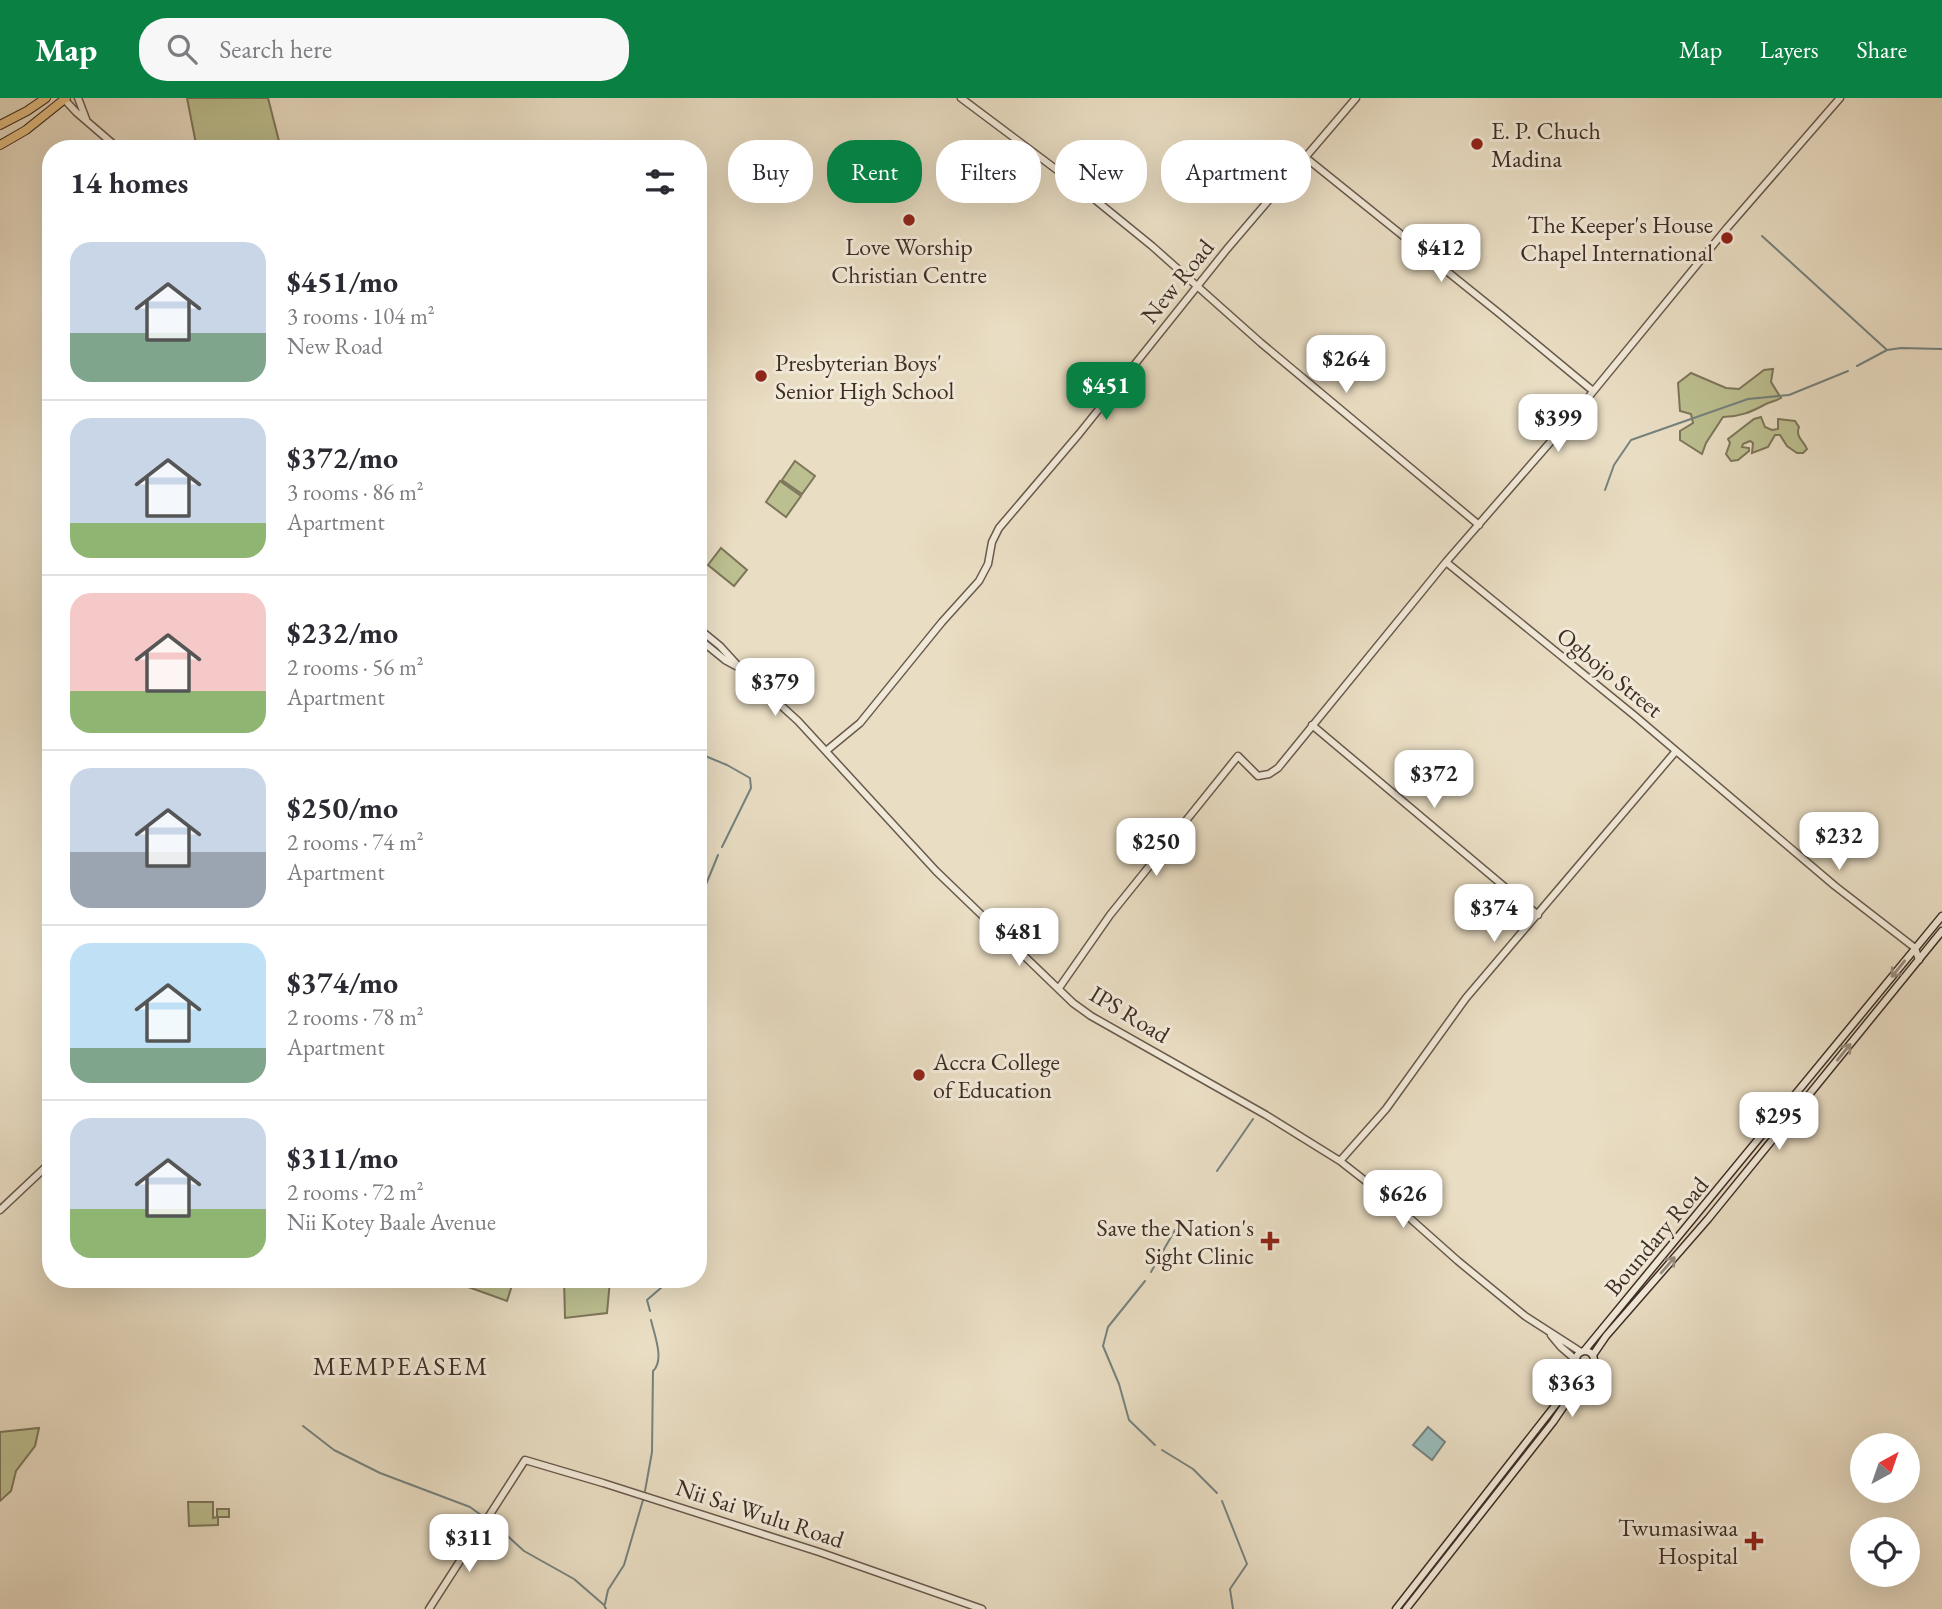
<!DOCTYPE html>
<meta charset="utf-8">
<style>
body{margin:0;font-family:"EB Garamond",serif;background:#f7f7f7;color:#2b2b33;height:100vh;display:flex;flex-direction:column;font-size:26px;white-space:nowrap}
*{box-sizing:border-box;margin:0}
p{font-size:23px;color:#7c7c81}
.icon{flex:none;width:38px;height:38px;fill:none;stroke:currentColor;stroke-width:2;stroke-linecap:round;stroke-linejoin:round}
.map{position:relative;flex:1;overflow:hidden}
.sheet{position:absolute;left:42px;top:42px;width:665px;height:1148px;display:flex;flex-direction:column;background:#fff;border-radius:28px;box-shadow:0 7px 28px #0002}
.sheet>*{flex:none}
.hud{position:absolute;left:728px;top:42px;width:665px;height:63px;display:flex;gap:14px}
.needle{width:46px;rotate:40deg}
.controls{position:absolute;left:1850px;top:1335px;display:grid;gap:14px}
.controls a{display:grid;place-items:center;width:70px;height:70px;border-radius:50%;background:#fff;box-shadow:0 7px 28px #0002;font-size:35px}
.price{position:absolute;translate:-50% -60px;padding:0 16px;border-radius:14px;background:#fff;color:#222;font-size:23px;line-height:46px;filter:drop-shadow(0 2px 4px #0008)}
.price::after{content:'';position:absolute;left:50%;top:42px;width:21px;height:16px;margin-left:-10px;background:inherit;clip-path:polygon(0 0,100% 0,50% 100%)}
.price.selected{background:#0b8043;color:#fff}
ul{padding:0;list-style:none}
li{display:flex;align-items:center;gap:21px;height:175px;padding:0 28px}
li+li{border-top:2px solid #e1e1e2}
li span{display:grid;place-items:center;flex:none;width:196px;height:140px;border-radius:21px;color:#555}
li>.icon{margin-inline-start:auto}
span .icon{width:84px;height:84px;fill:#fffc;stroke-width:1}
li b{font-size:30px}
h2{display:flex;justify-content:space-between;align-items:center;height:84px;padding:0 28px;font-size:30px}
.pill{padding:0 24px;border-radius:28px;background:#fff;box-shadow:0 7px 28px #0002;font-size:24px;line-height:63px}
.pill.selected{background:#0b8043;color:#fff}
header{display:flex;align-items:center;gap:42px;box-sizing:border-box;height:98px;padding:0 35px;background:#0b8043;color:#fff}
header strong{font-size:33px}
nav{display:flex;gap:38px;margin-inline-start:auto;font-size:24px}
.search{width:490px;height:63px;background:#f7f7f7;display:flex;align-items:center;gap:18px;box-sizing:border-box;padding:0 24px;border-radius:28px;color:#7c7c81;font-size:26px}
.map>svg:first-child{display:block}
.green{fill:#bcbf90;stroke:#7d765a;stroke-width:2}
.water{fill:#99bbb9;stroke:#75827e;stroke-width:2}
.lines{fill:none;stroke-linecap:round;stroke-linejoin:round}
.stream{stroke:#75827e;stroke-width:2}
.tertiary-casing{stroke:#69594c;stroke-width:9}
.secondary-casing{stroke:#3e2d25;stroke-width:9}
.trunk-casing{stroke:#3e2d25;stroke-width:10}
.tertiary{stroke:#f1e9d8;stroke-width:6}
.secondary{stroke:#f1e9d8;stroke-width:6}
.trunk{stroke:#e4be82;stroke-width:8}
.oneway{stroke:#988b7e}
.poi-dot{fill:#8f2418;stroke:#f1e9d8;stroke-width:2.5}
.labels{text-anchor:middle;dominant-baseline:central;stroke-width:6;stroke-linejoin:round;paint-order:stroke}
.poi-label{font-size:24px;fill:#3e2d25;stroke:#f1e9d8;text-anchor:start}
.street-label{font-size:24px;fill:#3e2d25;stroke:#f1e9d8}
.neighbourhood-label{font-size:26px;letter-spacing:2px;fill:#3e2d25;stroke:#f1e9d8}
</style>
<header>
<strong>Map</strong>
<div class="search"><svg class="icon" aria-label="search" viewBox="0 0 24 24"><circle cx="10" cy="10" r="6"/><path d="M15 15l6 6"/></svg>Search here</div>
<nav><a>Map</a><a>Layers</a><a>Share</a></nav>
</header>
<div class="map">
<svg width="1942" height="1511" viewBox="0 0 1942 1511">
<rect width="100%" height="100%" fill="#e9ddc3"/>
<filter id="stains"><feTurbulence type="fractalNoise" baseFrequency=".00286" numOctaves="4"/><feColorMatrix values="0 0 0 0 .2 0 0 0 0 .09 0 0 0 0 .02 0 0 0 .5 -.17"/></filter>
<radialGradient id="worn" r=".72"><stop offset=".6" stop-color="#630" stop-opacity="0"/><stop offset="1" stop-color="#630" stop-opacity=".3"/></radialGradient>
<path class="green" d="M187 0H268L281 51H197Z
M1773 271 1771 284 1781 300C1776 303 1769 304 1764 307 1751 314 1739 319 1723 319L1706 345 1702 356 1680 342V333L1693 325 1691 316 1680 313 1678 285 1691 275 1726 290 1739 291 1764 272Z
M1761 319 1765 329 1772 332 1778 331V321L1795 323 1799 329C1795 339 1804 343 1807 351L1803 355H1797L1787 348 1780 337H1775L1768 349 1752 355 1753 345 1750 343 1743 346 1742 349 1749 350V353L1738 362 1731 363 1726 356 1730 345 1728 341 1754 321Z
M795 363 815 378 802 396 782 382Z
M780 383 801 398 786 419 766 404Z
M721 450 747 472 734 488 708 467Z
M446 1181H514L507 1203Z
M564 1181 610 1182 607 1215 565 1220Z
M39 1330 35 1348 16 1373 11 1393 0 1403V1334Z
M188 1404H213V1420L217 1419V1411H229V1419H218V1427L189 1428Z"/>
<path class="water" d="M1428 1329 1445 1344 1432 1362 1413 1347Z"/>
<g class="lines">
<path class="stream" d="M1762 138 1887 252
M1857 268 1887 252 1901 250 1942 251
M1605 392 1614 367 1631 342 1748 301 1789 297 1848 273
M698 655 727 667 750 680 751 690 722 749
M698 806 718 757
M1217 1073 1253 1021
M1151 1174 1175 1132
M1145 1183 1108 1229 1103 1248 1119 1286 1129 1322 1155 1347
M650 1213 647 1202 662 1189V1181
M303 1328 334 1352 380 1375 470 1409 499 1430 524 1453 574 1481 604 1507 606 1511
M1162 1352 1193 1371 1217 1395
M645 1393 652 1354 653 1273C665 1262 654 1236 651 1222
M1222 1403 1247 1466 1230 1491 1233 1511
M605 1506 608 1492 624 1467 643 1402"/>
<defs>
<path id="tertiary" d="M63 0 76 14 119 51
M78 0 86 21
M961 0 1077 87 1152 148 1261 245 1479 427
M1305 59 1500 216 1593 293
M1446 464 1635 618 1835 788 1915 850 1919 862
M698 530 720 548 741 571 798 623 936 773 1073 905 1091 918 1266 1017 1340 1063 1386 1099 1458 1163 1525 1218 1581 1254
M698 540 725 562 736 568
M1312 627 1538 817
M826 653 860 625 942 524 979 483 988 466 992 444 999 430 1079 336 1227 151 1356 0
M1059 890 1110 817 1238 658 1258 678 1269 676 1278 670 1446 464 1573 318 1727 130 1840 0
M1340 1063 1386 1011 1466 900 1676 653
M0 1112 51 1064
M1551 1237 1561 1249 1576 1262
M429 1511 525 1362 603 1385 819 1454 982 1511"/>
<path id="secondary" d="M1584 1253 1942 818
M1576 1262a9 9 0 1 1 18 0a9 9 0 1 1-18 0Z
M1593 1257 1606 1238 1708 1121 1942 833
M1396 1511 1557 1305 1579 1269
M1406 1511 1553 1324 1590 1270"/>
<path id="trunk" d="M0 27 27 13 46 0
M0 47 26 32 66 0"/>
</defs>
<use href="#tertiary" class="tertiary-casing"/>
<use href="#secondary" class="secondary-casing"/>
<use href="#trunk" class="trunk-casing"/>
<use href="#tertiary" class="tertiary"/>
<use href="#secondary" class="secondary"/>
<use href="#trunk" class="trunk"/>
</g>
<defs><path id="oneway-shaft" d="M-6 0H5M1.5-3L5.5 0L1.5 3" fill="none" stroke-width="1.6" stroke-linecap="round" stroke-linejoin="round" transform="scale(1.75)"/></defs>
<g class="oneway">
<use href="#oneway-shaft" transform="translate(1898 871) rotate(129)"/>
<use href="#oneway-shaft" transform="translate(1844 954) rotate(-51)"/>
<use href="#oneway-shaft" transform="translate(1668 1167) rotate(-49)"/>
</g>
<g class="poi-dot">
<circle cx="1477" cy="46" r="7"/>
<circle cx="909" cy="122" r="7"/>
<circle cx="1727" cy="140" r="7"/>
<circle cx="761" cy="278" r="7"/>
<circle cx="919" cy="977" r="7"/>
<path d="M1266.5 1132.5h7v7h7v7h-7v7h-7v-7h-7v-7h7z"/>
<path d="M1750.5 1432.5h7v7h7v7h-7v7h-7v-7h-7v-7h7z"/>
</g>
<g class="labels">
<g class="poi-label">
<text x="1491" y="32">E. P. Chuch<tspan x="1491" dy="28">Madina</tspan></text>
<text x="1713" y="126" text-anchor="end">The Keeper's House<tspan x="1713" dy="28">Chapel International</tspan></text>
<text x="909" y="148" text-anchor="middle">Love Worship<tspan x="909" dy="28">Christian Centre</tspan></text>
<text x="775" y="264">Presbyterian Boys'<tspan x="775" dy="28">Senior High School</tspan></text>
<text x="933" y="963">Accra College<tspan x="933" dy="28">of Education</tspan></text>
<text x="1254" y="1129" text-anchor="end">Save the Nation's<tspan x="1254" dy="28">Sight Clinic</tspan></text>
<text x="1738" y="1429" text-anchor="end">Twumasiwaa<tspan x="1738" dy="28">Hospital</tspan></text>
</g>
<g class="street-label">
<text transform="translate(1177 183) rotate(-51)">New Road</text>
<text transform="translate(1610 574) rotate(39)">Ogbojo Street</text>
<text transform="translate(1130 916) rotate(31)">IPS Road</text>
<text transform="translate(1656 1138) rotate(-50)">Boundary Road</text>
<text transform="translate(760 1415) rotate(18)">Nii Sai Wulu Road</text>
</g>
<g class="neighbourhood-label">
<text x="401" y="1268">MEMPEASEM</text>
</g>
</g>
<rect width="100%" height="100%" filter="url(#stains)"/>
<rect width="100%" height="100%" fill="url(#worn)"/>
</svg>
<div class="controls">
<a><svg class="needle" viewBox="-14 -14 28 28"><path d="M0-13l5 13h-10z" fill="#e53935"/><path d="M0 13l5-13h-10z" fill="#7c7c81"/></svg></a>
<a><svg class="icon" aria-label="locate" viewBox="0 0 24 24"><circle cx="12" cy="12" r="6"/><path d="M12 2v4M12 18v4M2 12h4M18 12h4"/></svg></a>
</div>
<b class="price" style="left:1441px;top:186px">$412</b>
<b class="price" style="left:1346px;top:297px">$264</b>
<b class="price selected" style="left:1106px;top:324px">$451</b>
<b class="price" style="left:1558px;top:356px">$399</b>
<b class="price" style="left:775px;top:620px">$379</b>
<b class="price" style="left:1434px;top:712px">$372</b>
<b class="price" style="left:1839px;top:774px">$232</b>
<b class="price" style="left:1156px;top:780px">$250</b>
<b class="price" style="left:1494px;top:846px">$374</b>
<b class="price" style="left:1019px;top:870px">$481</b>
<b class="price" style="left:1779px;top:1054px">$295</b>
<b class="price" style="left:1403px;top:1132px">$626</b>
<b class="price" style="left:1572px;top:1321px">$363</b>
<b class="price" style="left:469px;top:1476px">$311</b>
<div class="hud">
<a class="pill">Buy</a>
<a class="pill selected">Rent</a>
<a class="pill">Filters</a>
<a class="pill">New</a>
<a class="pill">Apartment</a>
</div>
<section class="sheet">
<h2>14 homes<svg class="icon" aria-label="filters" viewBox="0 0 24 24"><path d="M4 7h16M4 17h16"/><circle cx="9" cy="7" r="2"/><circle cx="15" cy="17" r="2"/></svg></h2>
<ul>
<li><span style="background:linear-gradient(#c9d6e8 65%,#7fa58c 0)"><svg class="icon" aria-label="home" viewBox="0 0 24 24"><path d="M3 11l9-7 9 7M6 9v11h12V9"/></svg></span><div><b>$451/mo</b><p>3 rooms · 104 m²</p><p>New Road</p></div></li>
<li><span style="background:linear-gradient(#c9d6e8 75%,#8fb573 0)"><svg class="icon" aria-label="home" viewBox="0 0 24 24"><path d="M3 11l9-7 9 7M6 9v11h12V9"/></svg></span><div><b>$372/mo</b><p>3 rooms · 86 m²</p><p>Apartment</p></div></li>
<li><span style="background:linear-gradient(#f6c9c9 70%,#8fb573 0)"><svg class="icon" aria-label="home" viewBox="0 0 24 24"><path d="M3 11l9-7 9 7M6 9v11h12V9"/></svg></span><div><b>$232/mo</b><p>2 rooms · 56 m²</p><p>Apartment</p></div></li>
<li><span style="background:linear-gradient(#c9d6e8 60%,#9aa5b1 0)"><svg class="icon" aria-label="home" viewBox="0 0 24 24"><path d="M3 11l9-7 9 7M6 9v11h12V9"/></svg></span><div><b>$250/mo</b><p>2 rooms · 74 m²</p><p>Apartment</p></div></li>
<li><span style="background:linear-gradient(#bfe0f5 75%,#7fa58c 0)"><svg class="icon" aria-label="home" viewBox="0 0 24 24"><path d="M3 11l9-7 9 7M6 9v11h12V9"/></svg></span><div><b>$374/mo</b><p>2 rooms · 78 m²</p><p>Apartment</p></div></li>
<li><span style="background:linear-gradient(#c9d6e8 65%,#8fb573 0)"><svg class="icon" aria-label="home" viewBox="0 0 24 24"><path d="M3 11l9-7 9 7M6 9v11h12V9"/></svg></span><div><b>$311/mo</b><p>2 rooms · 72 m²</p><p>Nii Kotey Baale Avenue</p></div></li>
</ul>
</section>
</div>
